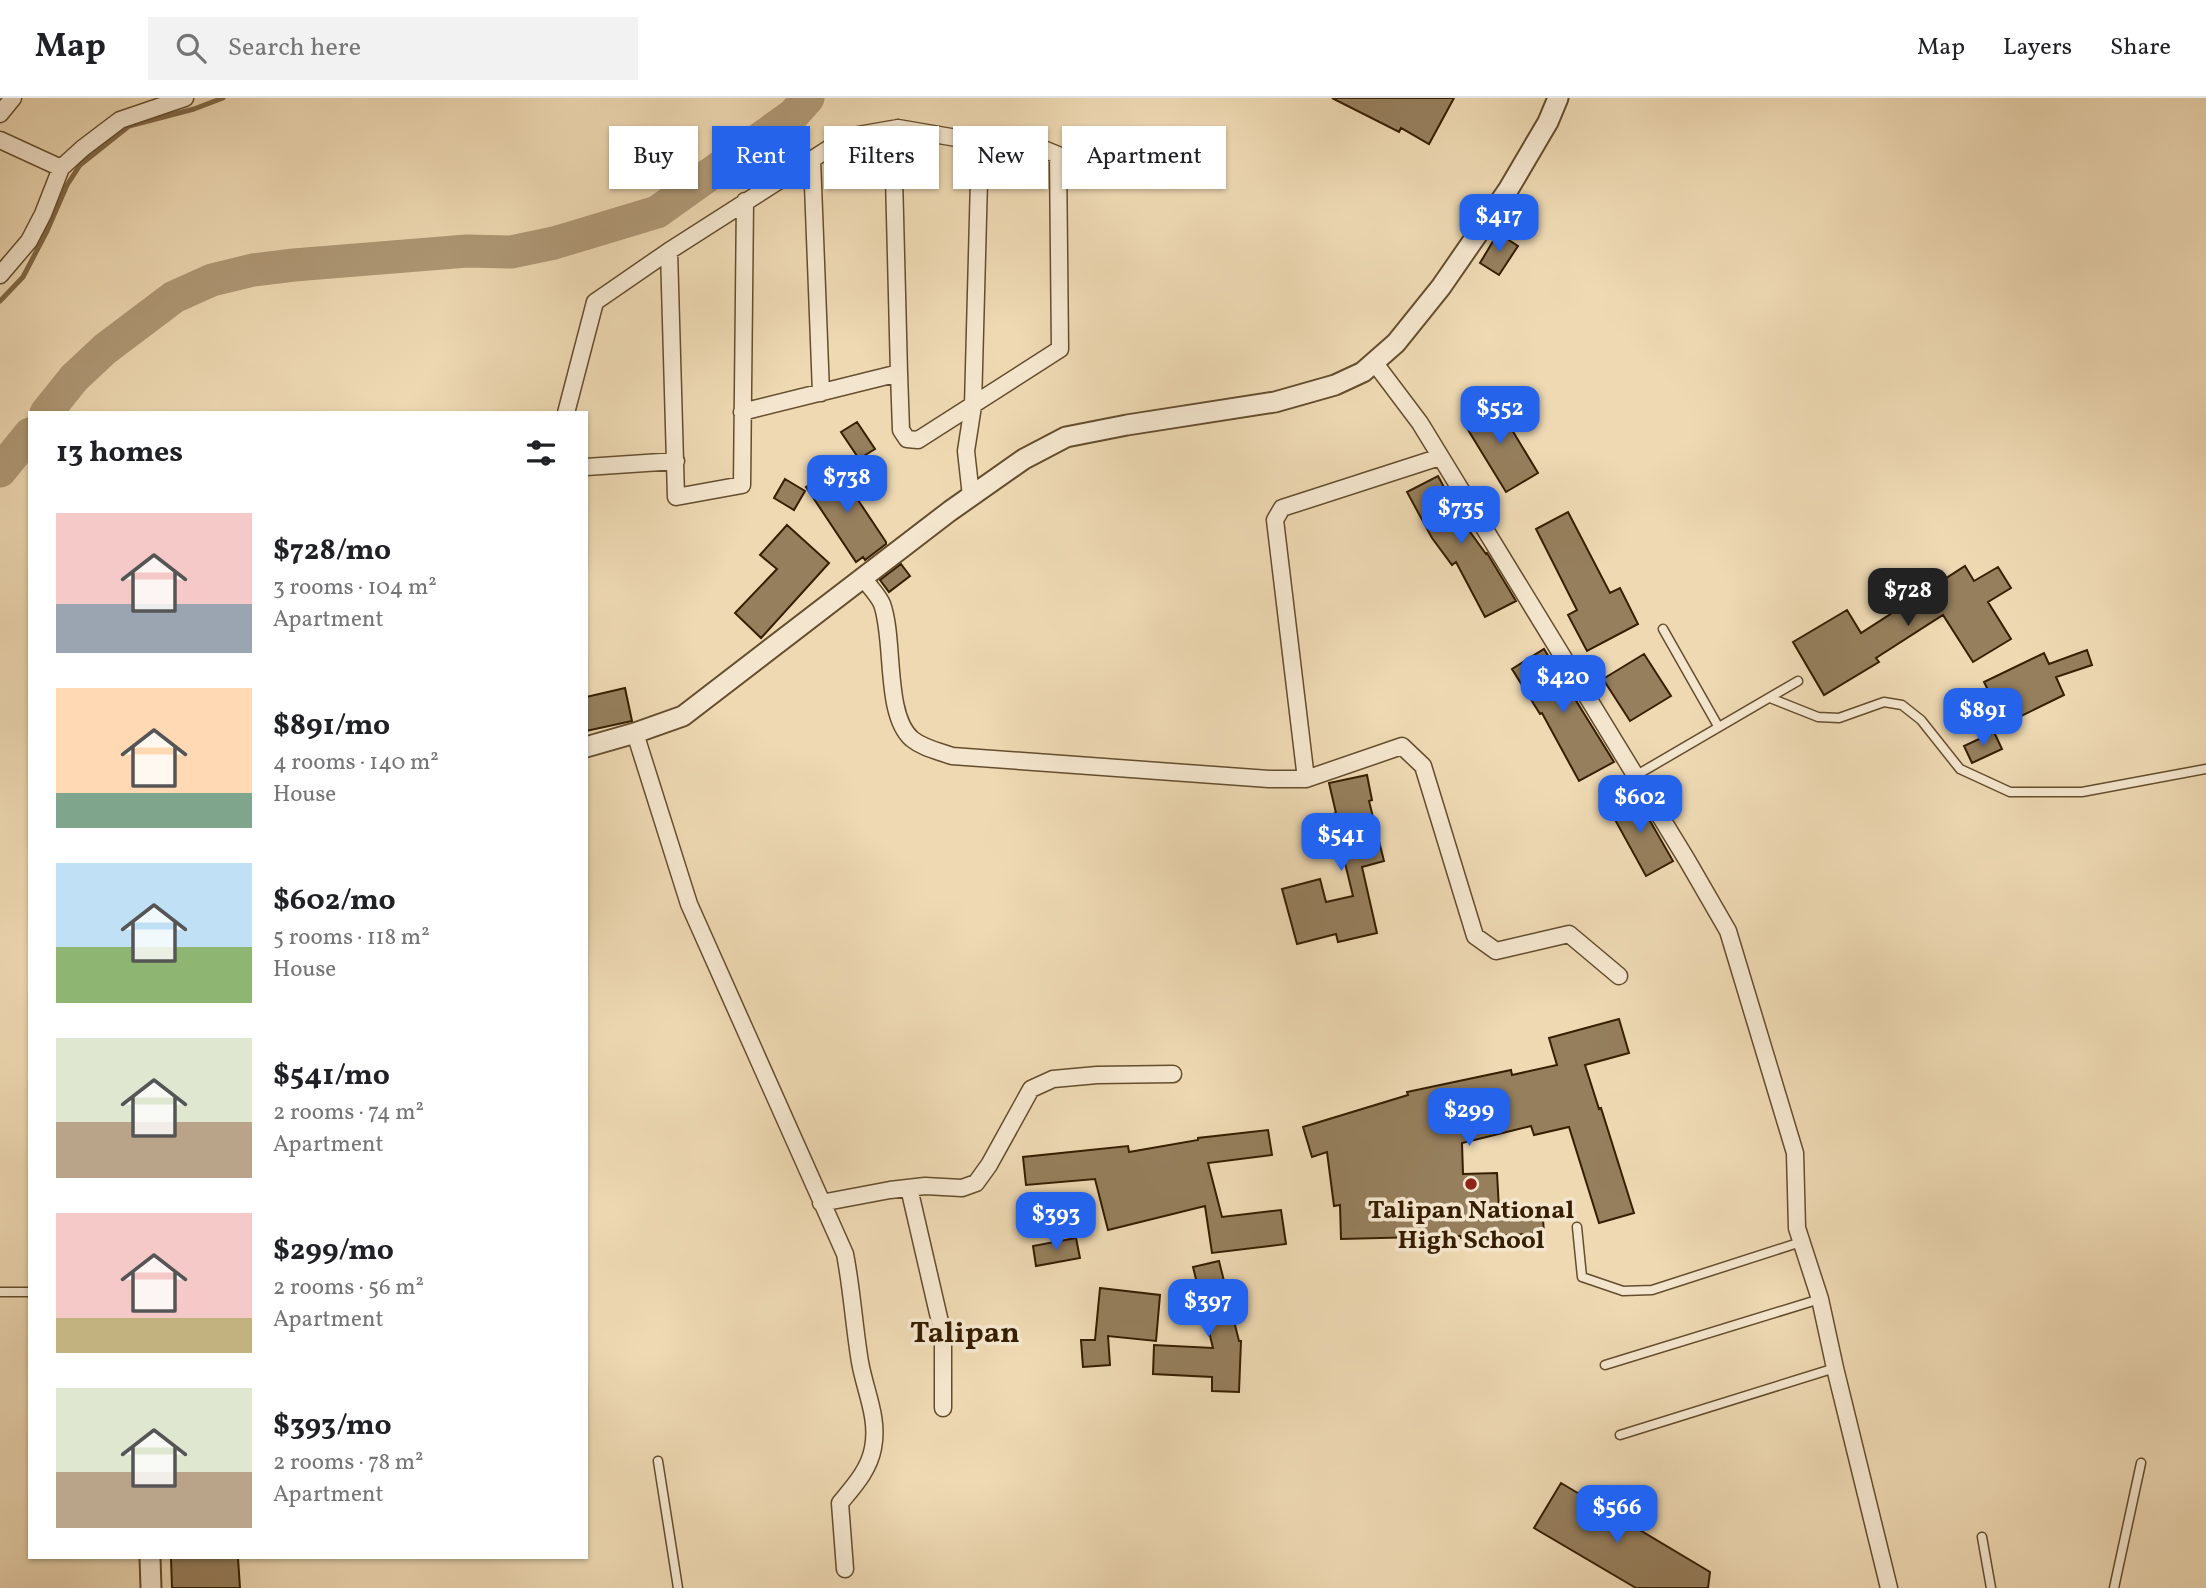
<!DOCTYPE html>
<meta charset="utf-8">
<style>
body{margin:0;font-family:Vollkorn,serif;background:#f2f2f2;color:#202124;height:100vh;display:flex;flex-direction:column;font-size:26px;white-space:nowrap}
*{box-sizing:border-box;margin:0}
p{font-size:23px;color:#757577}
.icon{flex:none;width:38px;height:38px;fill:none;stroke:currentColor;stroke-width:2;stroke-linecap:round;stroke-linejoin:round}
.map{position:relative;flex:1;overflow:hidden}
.sheet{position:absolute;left:28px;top:313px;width:560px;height:1148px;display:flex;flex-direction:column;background:#fff;border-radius:0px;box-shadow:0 2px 5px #0004}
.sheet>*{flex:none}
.banner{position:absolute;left:609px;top:28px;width:665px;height:63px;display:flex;gap:14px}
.price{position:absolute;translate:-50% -60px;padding:0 16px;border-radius:14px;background:#2563eb;color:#fff;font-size:23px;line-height:46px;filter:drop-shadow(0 2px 4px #0008)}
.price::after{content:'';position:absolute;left:50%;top:42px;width:21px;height:16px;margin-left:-10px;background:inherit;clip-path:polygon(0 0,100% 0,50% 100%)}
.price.active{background:#222;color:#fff}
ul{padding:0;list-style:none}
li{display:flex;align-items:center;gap:21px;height:175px;padding:0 28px}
li span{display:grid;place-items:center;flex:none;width:196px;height:140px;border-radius:0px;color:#555}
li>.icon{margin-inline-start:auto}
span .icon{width:84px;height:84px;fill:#fffc;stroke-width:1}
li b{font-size:30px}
h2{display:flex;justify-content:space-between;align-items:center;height:84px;padding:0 28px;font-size:30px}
.chip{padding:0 24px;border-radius:0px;background:#fff;box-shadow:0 2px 5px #0004;font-size:24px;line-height:63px}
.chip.active{background:#2563eb;color:#fff}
header{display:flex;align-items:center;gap:42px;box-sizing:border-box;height:98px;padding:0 35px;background:#fff;border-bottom:2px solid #e0e0e0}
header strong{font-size:33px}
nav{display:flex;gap:38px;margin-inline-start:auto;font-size:24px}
.search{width:490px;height:63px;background:#f2f2f2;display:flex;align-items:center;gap:18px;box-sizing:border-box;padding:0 24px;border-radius:0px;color:#757577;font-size:26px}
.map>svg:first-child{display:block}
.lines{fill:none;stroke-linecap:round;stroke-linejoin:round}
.stream{stroke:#7f6847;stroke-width:5}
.river{stroke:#af9976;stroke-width:33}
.building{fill:#967f5d;stroke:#361e00;stroke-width:2}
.service-casing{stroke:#644d2d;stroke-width:11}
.minor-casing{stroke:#644d2d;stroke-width:19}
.tertiary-casing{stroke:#644d2d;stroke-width:23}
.service{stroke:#f4e6ce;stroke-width:8}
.minor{stroke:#f4e6ce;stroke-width:16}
.tertiary{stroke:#f4e6ce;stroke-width:19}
.poi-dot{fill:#8f2418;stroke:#f4e6ce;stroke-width:2.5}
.labels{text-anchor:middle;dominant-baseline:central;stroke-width:7;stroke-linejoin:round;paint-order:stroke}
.poi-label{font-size:26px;font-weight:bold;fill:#361e00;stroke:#f4e6ce}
.quarter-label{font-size:30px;font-weight:bold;fill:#361e00;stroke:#f4e6ce}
</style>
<header>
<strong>Map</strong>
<div class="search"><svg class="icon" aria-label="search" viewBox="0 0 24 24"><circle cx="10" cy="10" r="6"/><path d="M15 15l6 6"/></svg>Search here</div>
<nav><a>Map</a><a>Layers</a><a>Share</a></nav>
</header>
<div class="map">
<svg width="2206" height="1490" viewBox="0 0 2206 1490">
<rect width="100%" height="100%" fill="#eed9b3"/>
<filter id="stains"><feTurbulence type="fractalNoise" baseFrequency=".00286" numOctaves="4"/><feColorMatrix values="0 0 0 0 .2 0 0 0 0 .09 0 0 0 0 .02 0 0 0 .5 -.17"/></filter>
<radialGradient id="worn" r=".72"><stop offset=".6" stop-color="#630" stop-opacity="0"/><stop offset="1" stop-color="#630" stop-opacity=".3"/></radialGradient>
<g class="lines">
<path class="stream" d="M0 203 23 179 47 133 67 87 80 67 129 28 194 11 223 0"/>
<path class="river" d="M46 315 74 280 105 251 174 199 212 182 253 172 294 167 467 153 511 154 554 145 657 114 793 17 808 0
M0 373 30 336"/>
</g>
<path class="building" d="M1332 0H1454L1429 46 1401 30 1399 34Z
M1498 135 1518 148 1499 177 1480 165Z
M1494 302 1538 375 1506 394 1462 322Z
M857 324 875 351 859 361 841 334Z
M836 369 886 444V446L865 462 863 459 856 464 806 389Z
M1438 378 1463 424 1486 456 1487 455 1516 503 1485 519 1456 464 1452 467 1432 440 1407 394Z
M785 381 805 393 794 412 774 400Z
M1568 414 1610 495 1620 490 1638 526 1587 553 1568 517 1577 512 1536 431Z
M787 427 829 465 761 540 735 515 777 471 760 457Z
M901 466 910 478 889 494 880 482Z
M1965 468 1974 483 1998 469 2011 490 1988 504 2011 541 1973 564 1943 517 1876 560 1879 564 1824 597 1793 544 1847 512 1861 535Z
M1544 551 1614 664 1579 683 1542 615 1540 616 1512 571Z
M2087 552 2092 567 2056 579 2064 597 2005 626 1984 584 2044 555 2049 566Z
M1644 556 1671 598 1630 623 1603 581Z
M625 590 632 623 586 633V599Z
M1994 634 2002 651 1972 665 1964 648Z
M1367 677 1372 702 1369 703 1384 763 1362 769 1377 835 1338 844 1336 836 1297 846 1282 791 1320 781 1326 804 1353 798 1333 716 1336 715 1329 685Z
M1634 695 1673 763 1646 778 1608 709Z
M1619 921 1629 955 1585 967 1599 1011 1601 1010 1634 1115 1599 1125 1569 1029 1534 1037 1531 1028 1462 1045 1463 1076 1497 1075 1499 1111 1542 1108 1544 1135 1461 1140V1138L1341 1141 1340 1107 1334 1108 1327 1054 1312 1059 1303 1029 1408 997 1407 994 1511 972 1512 977 1557 967 1549 940Z
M1268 1032 1272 1057 1208 1065 1222 1119 1281 1112 1286 1146 1212 1155 1205 1108 1108 1132 1095 1081 1026 1087 1023 1059 1128 1048 1129 1054 1198 1042V1040Z
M1076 1140 1080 1160 1036 1168 1033 1148Z
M1219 1163 1239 1243H1241L1239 1294 1212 1293V1279L1153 1276 1154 1247 1213 1250 1193 1169Z
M1100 1190 1160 1197 1156 1243 1108 1238 1110 1267 1083 1269 1081 1242H1095Z
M1561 1385 1710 1474 1708 1490H1636L1534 1430Z
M171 1460H238L240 1490H172Z"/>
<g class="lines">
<defs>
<path id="service" d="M1663 531 1718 628
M1770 600 1818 619 1839 620 1884 604 1902 607 1921 622 1960 671 2010 694H2082L2206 671
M1635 678 1798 583
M1577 1129 1582 1179 1623 1193 1652 1192 1801 1144
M0 1194H30
M1605 1267 1820 1201
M1620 1337 1835 1270
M658 1363 678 1490
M1982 1439 1991 1490
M2114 1490 2141 1365"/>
<path id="minor" d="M0 16 13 0
M0 42 61 70
M812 61 821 295
M745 103 742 387 676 399 669 153 847 39 898 30 980 44 1031 46 1058 57 1060 251 918 342 907 341 901 332 899 275 894 79 898 30
M0 177 29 143 43 116 61 70 83 50 120 22 185 0
M1374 264 1420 325 1687 762 1728 833 1795 1055 1797 1130 1820 1201 1835 1270 1889 1490
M742 314 899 275
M566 315 595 204 669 153
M586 369 676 363
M971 398 966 353 973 308 980 44
M863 480C869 488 878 497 882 506 895 542 884 617 912 641 923 650 938 653 952 658L1269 681H1306L1275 422 1282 410 1440 359
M635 635 689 806 845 1156C852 1192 854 1228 860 1264 865 1293 879 1320 873 1350 869 1372 854 1388 840 1405L845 1471
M1306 681 1402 648 1423 668 1475 838 1496 853 1569 836 1619 878
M909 1090 943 1237V1310
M821 1105 890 1092 925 1088 962 1090 976 1085 989 1067 1031 991 1053 981 1097 977 1173 976"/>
<path id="tertiary" d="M586 649 635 635 683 618 950 413 1024 361 1066 339 1127 327 1275 304 1335 287 1363 274 1396 245 1441 189 1508 92 1548 24 1558 0
M150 1460 151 1490"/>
</defs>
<use href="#service" class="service-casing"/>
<use href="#minor" class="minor-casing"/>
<use href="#tertiary" class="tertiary-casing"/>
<use href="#service" class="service"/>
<use href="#minor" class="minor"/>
<use href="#tertiary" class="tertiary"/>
</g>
<circle class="poi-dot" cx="1471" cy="1086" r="7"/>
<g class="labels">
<g class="poi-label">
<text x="1471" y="1113">Talipan National<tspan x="1471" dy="30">High School</tspan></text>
</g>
<g class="quarter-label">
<text x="965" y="1236">Talipan</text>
</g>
</g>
<rect width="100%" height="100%" filter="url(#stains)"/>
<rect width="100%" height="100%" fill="url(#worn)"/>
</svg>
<b class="price" style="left:1499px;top:156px">$417</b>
<b class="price" style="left:1500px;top:348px">$552</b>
<b class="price" style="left:847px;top:417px">$738</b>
<b class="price" style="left:1461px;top:448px">$735</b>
<b class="price active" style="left:1908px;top:530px">$728</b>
<b class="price" style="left:1563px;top:617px">$420</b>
<b class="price" style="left:1983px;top:650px">$891</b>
<b class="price" style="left:1640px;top:737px">$602</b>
<b class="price" style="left:1341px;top:775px">$541</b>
<b class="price" style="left:1469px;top:1050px">$299</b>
<b class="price" style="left:1056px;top:1154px">$393</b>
<b class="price" style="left:1208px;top:1241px">$397</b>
<b class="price" style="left:1617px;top:1447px">$566</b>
<div class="banner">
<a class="chip">Buy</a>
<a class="chip active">Rent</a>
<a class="chip">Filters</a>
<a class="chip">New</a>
<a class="chip">Apartment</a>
</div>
<section class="sheet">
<h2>13 homes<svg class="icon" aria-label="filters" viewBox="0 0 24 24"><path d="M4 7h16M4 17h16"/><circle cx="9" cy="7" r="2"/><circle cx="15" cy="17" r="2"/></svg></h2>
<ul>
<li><span style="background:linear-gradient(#f6c9c9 65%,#9aa5b1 0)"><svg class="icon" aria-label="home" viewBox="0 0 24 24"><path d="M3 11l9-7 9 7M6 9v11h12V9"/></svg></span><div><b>$728/mo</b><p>3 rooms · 104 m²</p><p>Apartment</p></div></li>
<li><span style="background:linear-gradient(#ffd9b3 75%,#7fa58c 0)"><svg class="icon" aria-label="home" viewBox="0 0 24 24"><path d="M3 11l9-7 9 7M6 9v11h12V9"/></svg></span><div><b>$891/mo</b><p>4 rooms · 140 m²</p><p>House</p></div></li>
<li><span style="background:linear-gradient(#bfe0f5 60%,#8fb573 0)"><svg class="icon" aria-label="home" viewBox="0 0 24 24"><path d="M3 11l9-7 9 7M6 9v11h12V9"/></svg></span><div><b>$602/mo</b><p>5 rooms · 118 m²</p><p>House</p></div></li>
<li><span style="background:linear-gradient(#dfe7d0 60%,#b9a48a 0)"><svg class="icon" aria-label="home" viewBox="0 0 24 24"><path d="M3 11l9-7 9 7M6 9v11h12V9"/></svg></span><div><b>$541/mo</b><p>2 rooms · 74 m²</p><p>Apartment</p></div></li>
<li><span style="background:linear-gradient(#f6c9c9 75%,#c2b280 0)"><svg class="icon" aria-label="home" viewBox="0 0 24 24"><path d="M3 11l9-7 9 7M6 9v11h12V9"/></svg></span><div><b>$299/mo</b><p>2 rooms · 56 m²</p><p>Apartment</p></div></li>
<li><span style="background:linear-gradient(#dfe7d0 60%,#b9a48a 0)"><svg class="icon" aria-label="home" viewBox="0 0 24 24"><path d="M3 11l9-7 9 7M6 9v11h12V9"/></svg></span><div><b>$393/mo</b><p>2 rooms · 78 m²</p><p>Apartment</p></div></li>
</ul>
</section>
</div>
